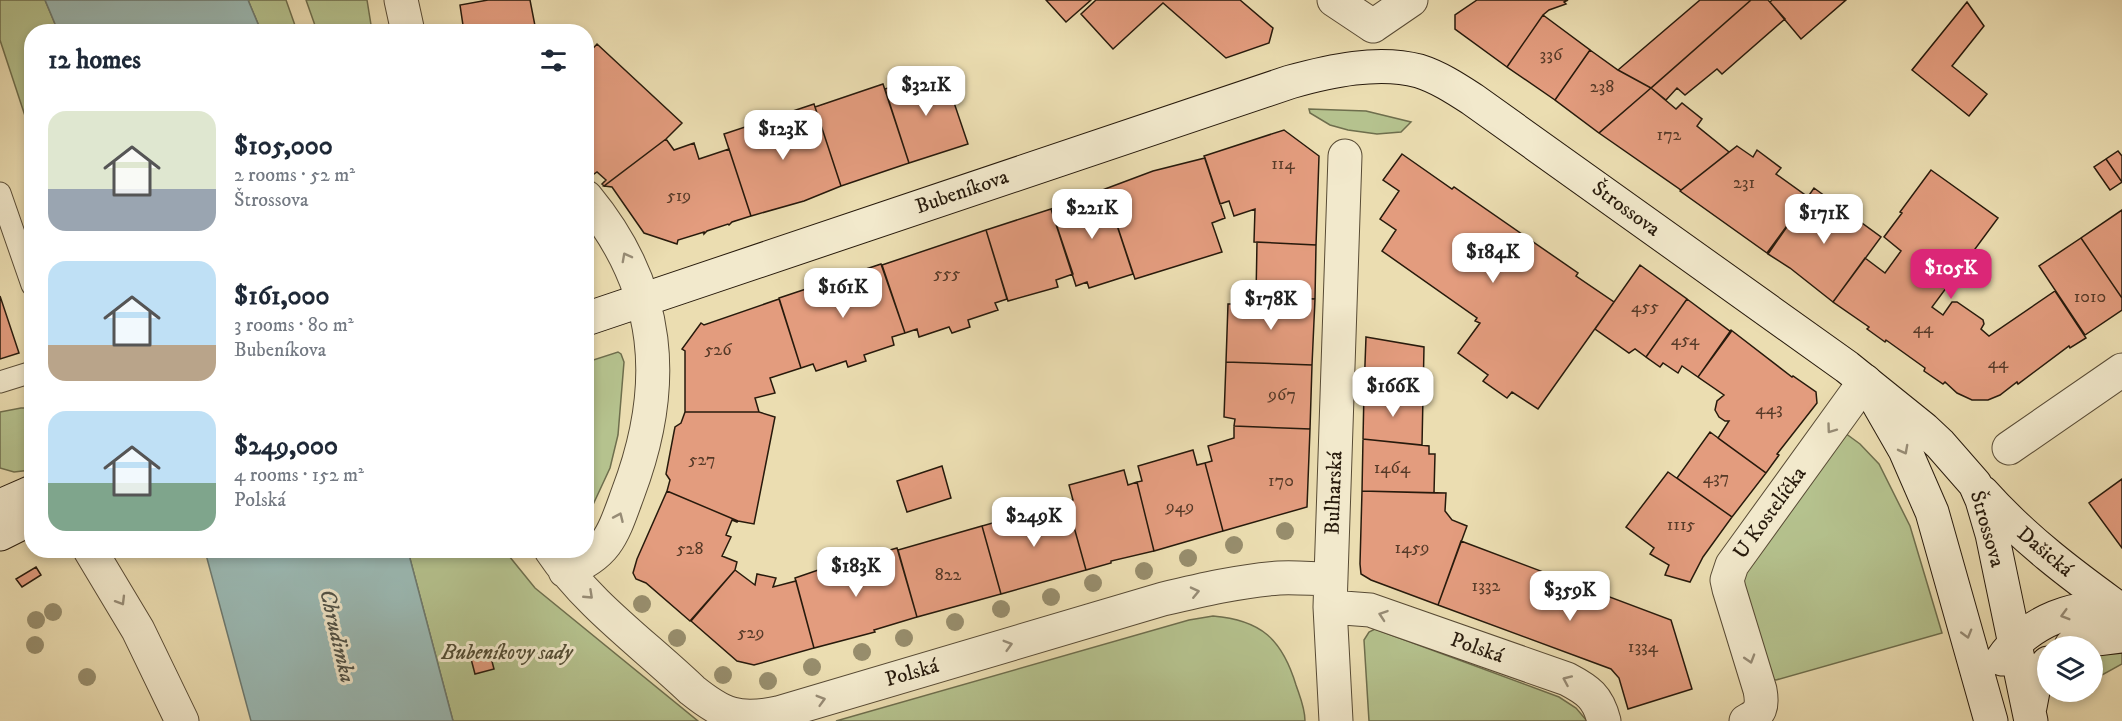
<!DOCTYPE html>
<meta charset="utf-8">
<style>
body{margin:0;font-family:"IM FELL DW Pica",serif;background:#f6f6f7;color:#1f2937;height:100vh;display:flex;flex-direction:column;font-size:22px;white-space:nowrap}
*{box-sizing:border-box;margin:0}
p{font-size:20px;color:#747a83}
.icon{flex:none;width:33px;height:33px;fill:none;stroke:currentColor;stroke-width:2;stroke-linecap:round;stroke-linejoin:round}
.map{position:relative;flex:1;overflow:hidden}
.details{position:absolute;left:24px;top:24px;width:570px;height:534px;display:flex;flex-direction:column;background:#fff;border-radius:24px;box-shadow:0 3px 9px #0003}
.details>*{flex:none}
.buttons{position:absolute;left:2037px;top:636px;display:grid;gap:12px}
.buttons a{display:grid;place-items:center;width:66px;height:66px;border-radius:50%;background:#fff;box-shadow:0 3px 9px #0003;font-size:30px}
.price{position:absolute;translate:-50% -51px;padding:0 14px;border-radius:12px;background:#fff;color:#222;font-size:20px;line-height:39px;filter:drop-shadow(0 2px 3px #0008)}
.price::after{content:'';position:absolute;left:50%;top:36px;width:18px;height:14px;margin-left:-9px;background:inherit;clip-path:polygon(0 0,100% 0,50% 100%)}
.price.on{background:#db2777;color:#fff}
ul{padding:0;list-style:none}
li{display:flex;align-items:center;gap:18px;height:150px;padding:0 24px}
li span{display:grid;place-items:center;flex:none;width:168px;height:120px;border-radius:18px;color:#555}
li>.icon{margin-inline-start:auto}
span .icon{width:72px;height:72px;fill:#fffc;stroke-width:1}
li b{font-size:26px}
h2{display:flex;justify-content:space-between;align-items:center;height:72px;padding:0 24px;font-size:26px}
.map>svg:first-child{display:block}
.green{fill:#b5c28e;stroke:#6e6e4d;stroke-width:1.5}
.water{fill:#9bbab5;stroke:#6d7a71;stroke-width:1.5}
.building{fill:#e39c7e;stroke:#271a0c;stroke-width:1.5}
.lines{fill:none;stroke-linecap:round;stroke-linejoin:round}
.lane-casing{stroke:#584b35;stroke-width:23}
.street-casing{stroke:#584b35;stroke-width:35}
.secondary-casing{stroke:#271a0c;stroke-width:35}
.lane{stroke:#f2e9cc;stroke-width:21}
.street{stroke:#f2e9cc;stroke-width:33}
.secondary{stroke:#f2e9cc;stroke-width:33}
.tree{fill:#978d6c}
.oneway{stroke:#978c76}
.labels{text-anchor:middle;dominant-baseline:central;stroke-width:6;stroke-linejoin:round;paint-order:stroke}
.number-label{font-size:18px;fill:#563a28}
.street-label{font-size:21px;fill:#271a0c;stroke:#f2e9cc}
.park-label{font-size:21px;font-style:italic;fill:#524c33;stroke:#f2e9cc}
.water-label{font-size:22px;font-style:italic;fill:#505247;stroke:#f2e9cc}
</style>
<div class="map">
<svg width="2122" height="721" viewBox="0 0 2122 721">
<rect width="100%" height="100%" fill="#ebddb1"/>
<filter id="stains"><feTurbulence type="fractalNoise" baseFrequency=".00333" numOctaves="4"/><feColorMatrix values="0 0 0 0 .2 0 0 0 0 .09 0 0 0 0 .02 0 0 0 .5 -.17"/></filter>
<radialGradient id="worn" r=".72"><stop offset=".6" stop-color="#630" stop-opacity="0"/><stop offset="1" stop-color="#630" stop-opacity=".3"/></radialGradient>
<path class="green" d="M0 0H45L58 31 32 32 31 134 0 40Z
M248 0H286L297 31H261Z
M306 0H367L372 31H317Z
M1309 109 1366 111 1411 122 1401 132 1377 134 1348 130 1330 125 1310 113Z
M618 352 621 354 624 362 618 435 610 468 591 509 587 511V362Z
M21 408H31V470L14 472 0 468V412Z
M1845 433 1860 444 1879 464 1910 526 1942 633 1776 680 1765 678 1739 589 1745 567Z
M408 551H505L535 588 698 721H453Z
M1213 616C1261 620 1282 639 1296 685 1300 697 1305 708 1305 721H836L1189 620Z
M1375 629 1559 697 1576 708 1587 721H1369L1364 640 1369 632Z
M2113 651 2122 653V664L2093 680V655Z"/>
<path class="water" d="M45 0H248L261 31H58Z
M205 551H408L453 721H251Z"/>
<path class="building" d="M488 0H530L536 31 541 29 546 32H464L460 5Z
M1046 0H1091L1066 22Z
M1096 0H1240L1273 28 1269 43 1226 58 1163 3 1113 49 1081 14Z
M1477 0H1568L1564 2 1566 4 1549 10 1543 15 1507 67 1455 29V15Z
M1700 0H1751L1651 88 1618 70Z
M1751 0H1768L1785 19 1722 74 1717 69 1685 95 1677 88 1666 100 1651 88Z
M1772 0H1846L1801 39 1770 2Z
M1967 2 1984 26 1952 66 1987 94 1969 116 1912 70Z
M1543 15 1590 50 1555 100 1507 67Z
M597 44 682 123 666 139 604 186 602 184 606 180 597 172 594 174 591 171 592 167 586 160V56Z
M1590 50 1618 70 1651 88 1599 133 1555 100Z
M943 70 968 144 909 163 885 89Z
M883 84 909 163 841 186 815 107Z
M1651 88 1676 109 1682 103 1702 119 1697 126 1729 152 1681 190 1599 133Z
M814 104 841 186 804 201 751 216 724 134Z
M1284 130 1319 156 1316 245 1254 242 1255 209 1234 216 1229 201 1220 204 1204 156Z
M666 139 674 150 694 143 699 159 729 149 751 216 732 222 729 225 728 224 707 231 704 234V232L678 240 677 244 644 233 612 187 604 186Z
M1737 146 1753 157 1757 150 1781 168 1776 174 1808 197 1767 253 1680 191Z
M2118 151 2122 156V182L2106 159Z
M1402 154 1452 189 1454 187 1578 273 1576 276 1614 302 1538 409 1512 392 1507 398 1483 381 1488 375 1458 353 1480 323 1475 321 1477 318 1382 251 1396 230 1380 219 1399 191 1383 180Z
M1205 158 1225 218 1212 223 1222 252 1135 279 1105 189 1153 171Z
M2106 159 2122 182 2110 190 2094 167Z
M1931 170 1998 218 1932 307 1943 315 1952 302H1957L1983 320 1984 324 1981 329 1989 336 2055 291 2086 338 2070 348 2069 346 2018 384 2017 382 2000 395 1988 400H1972L1957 393 1945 382 1943 384 1924 371 1925 368 1886 340 1885 342 1867 329 1869 327 1833 302 1865 258 1885 273 1901 251 1884 237 1902 213 1900 212Z
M1814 188 1881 237 1833 302 1790 268 1768 254Z
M1105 189 1133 274 1089 288 1087 282 1076 286 1051 209Z
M1051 209 1073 274 1056 280 1058 287 1008 301 986 230Z
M2122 210V298L2081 238Z
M986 230 1007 299 995 303 998 310 968 320 970 327 952 333 949 327 919 337 917 329 905 333 882 265Z
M2081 238 2122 298V310L2085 335 2039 266Z
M1257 242 1316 245 1315 299 1256 297Z
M881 264 905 333 892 337 894 345 864 355 866 361 848 367 846 361 816 371 813 364 801 368 779 298Z
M1640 265 1687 299 1646 357 1635 349 1629 353 1595 329Z
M0 296 19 353 0 359Z
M1239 296 1315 299 1312 365 1226 362 1228 304H1238Z
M779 299 801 368 770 378 775 393 755 398 759 412H685V351L682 349 701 323 704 325Z
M1687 299 1731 332 1698 377 1682 366 1678 373 1663 363 1660 367 1646 357Z
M1731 330 1792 377 1793 376 1816 392 1817 403 1777 454 1779 455 1766 473 1718 438 1729 421H1725L1719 417 1715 410 1717 401 1724 395 1698 377Z
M1366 337 1424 347 1423 396 1364 391Z
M1226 362 1312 365 1310 429 1234 426 1235 419 1224 417Z
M1364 391 1423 396 1422 445 1363 439Z
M685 412H759L775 417 754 524 738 521 667 491 670 480 666 474 674 432 675 427 681 423Z
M1234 426 1310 429 1307 507 1223 531 1205 463 1212 461 1208 446 1234 438Z
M1710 432 1766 473 1732 517 1677 478Z
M1363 439 1429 446V454H1435L1434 493 1362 491Z
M1193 450 1197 465 1205 463 1223 531 1154 551 1137 482 1142 481 1138 466Z
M942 466 951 498 907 512 897 481Z
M1124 470 1128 485 1137 482 1154 551 1111 561V563L1086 570 1067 502 1073 500 1069 485Z
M1668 472 1732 517 1703 557 1690 582 1665 575 1669 565 1650 554 1654 548 1626 527Z
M2122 479V548L2089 503Z
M667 491 738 521 737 522 732 520 726 535 731 537 722 556 737 562 735 570 690 621 646 583 636 579 633 573 637 559Z
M1362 491 1446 493 1445 511 1452 520 1467 526 1438 605 1371 580 1361 574 1360 564Z
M1067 502 1086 570 1001 594 982 526Z
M982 526 1001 594 917 617 898 550Z
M1461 541 1671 620 1692 689 1628 709 1619 678 1611 669 1438 605Z
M897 548 917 617 874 630 875 632 814 648 795 578 824 568 825 574 837 571 834 559 853 553 856 566 868 562 866 557Z
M36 567 41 575 22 587 16 579Z
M735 570 755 585 757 574 776 578 773 587 796 581 814 648 754 665 737 661 691 621Z
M489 650 494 669 475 674 470 655Z"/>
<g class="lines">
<defs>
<path id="lane" d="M0 193 32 285
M0 382 32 372"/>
<path id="street" d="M401 0 408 32
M1334 0 1373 26
M1373 26 1411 0
M2009 448 2122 370
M90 550 138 630 182 721
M551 550C587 604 645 645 692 690 723 715 738 721 778 713L1163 599C1201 590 1239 581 1279 578 1296 577 1314 579 1331 579
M565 571C608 555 613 534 628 493 669 385 662 289 586 197
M1330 607 1370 610 1567 679C1588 690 1598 697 1604 721
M1336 721 1330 607 1345 156
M1746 721C1761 714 1763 706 1760 690L1729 589 1727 580 1732 565 1865 381"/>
<path id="secondary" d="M586 319 1290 82C1330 71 1378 60 1419 71 1438 77 1455 88 1472 99L1847 367 1924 429 1940 444 1975 484 1982 500 1992 534 2031 721
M1874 396 1905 450 1932 512 1991 721
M1982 492C2024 539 2072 575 2122 611
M0 506 32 492
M0 534 32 518
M2071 646 2089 640 2122 636
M2002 659C2025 624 2081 598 2122 613
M2030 707 2035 681 2048 663"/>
</defs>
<use href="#lane" class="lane-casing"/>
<use href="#street" class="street-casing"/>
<use href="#secondary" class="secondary-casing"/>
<use href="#lane" class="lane"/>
<use href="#street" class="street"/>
<use href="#secondary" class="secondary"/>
</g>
<g class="tree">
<circle cx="1285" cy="531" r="9"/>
<circle cx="1234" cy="545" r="9"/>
<circle cx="1188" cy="558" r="9"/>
<circle cx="1144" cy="571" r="9"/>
<circle cx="1093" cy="583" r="9"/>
<circle cx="1051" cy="597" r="9"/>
<circle cx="642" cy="604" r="9"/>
<circle cx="1001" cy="609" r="9"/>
<circle cx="53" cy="612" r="9"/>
<circle cx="36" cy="620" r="9"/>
<circle cx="955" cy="622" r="9"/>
<circle cx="677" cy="638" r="9"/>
<circle cx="904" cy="638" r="9"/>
<circle cx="35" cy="645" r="9"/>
<circle cx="862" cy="652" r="9"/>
<circle cx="812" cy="667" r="9"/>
<circle cx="723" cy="675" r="9"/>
<circle cx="87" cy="677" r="9"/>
<circle cx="768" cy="681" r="9"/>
</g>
<defs><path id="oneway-chevron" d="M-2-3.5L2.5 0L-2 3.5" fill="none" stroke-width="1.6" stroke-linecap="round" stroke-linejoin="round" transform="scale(1.5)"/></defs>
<g class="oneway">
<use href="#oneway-chevron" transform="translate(626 257) rotate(-118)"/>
<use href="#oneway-chevron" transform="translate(1831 429) rotate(126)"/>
<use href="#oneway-chevron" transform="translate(1904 450) rotate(62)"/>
<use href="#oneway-chevron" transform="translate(619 517) rotate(-66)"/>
<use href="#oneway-chevron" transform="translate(1195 592) rotate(-13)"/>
<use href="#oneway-chevron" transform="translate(589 595) rotate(43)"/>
<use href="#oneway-chevron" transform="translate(121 601) rotate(59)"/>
<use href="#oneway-chevron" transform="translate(1383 615) rotate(-161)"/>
<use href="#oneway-chevron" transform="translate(2065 615) rotate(164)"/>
<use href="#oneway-chevron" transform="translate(1967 634) rotate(74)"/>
<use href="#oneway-chevron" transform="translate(1008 645) rotate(-16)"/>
<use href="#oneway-chevron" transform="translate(1750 659) rotate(73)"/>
<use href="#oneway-chevron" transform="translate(1567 680) rotate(-156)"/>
<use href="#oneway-chevron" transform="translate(821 700) rotate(-16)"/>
</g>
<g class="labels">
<g class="number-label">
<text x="1551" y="55">336</text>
<text x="1602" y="87">238</text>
<text x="1669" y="135">172</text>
<text x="1283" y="164">114</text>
<text x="1744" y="183">231</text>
<text x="679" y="196">519</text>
<text x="947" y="274">555</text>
<text x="2090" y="297">1010</text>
<text x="1645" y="307">455</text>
<text x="1923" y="328">44</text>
<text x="1685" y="340">454</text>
<text x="718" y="350">526</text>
<text x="1998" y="363">44</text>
<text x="1282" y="395">967</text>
<text x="1769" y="409">443</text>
<text x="702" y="460">527</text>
<text x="1392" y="468">1464</text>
<text x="1716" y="478">437</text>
<text x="1281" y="481">170</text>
<text x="1180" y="507">949</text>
<text x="1681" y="525">1115</text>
<text x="1412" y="548">1459</text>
<text x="690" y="549">528</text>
<text x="948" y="575">822</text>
<text x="1486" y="586">1332</text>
<text x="751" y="633">529</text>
<text x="1643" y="647">1334</text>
</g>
<g class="street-label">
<text transform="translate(962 192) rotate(-19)">Bubeníkova</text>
<text transform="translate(1626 209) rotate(36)">Štrossova</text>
<text transform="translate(1334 493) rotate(-88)">Bulharská</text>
<text transform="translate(1770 513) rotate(-54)">U Kostelíčka</text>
<text transform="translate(1987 529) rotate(74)">Štrossova</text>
<text transform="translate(2045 552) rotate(40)">Dašická</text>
<text transform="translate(1477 648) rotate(19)">Polská</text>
<text transform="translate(912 673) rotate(-16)">Polská</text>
</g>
<g class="park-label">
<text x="507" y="653">Bubeníkovy sady</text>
</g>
<g class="water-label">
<text transform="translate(337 636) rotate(77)">Chrudimka</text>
</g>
</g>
<rect width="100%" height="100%" filter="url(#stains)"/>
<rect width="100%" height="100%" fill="url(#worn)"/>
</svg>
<div class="buttons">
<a><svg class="icon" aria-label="layers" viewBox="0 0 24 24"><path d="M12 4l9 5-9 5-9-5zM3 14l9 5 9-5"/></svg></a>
</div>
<b class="price" style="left:926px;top:117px">$321K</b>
<b class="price" style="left:783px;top:161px">$123K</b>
<b class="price" style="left:1092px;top:240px">$221K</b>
<b class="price" style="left:1824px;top:245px">$171K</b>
<b class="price" style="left:1493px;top:284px">$184K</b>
<b class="price on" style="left:1951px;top:300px">$105K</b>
<b class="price" style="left:843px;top:319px">$161K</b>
<b class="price" style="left:1271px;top:331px">$178K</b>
<b class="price" style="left:1393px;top:418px">$166K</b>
<b class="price" style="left:1034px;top:548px">$249K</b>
<b class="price" style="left:856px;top:598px">$183K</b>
<b class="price" style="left:1570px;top:622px">$359K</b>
<section class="details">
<h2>12 homes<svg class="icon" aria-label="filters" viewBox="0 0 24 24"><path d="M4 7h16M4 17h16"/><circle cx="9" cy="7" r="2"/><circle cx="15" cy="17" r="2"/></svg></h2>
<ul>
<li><span style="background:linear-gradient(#dfe7d0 65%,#9aa5b1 0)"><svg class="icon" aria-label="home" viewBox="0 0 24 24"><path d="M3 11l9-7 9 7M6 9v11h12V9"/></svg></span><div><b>$105,000</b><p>2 rooms · 52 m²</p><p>Štrossova</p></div></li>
<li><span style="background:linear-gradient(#bfe0f5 70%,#b9a48a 0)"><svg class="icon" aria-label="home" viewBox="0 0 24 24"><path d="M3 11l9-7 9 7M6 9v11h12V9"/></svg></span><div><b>$161,000</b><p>3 rooms · 80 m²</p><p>Bubeníkova</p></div></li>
<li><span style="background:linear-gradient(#bfe0f5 60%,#7fa58c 0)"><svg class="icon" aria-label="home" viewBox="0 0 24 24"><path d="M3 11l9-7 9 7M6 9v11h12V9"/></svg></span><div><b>$249,000</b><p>4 rooms · 152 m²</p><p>Polská</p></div></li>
</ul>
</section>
</div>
